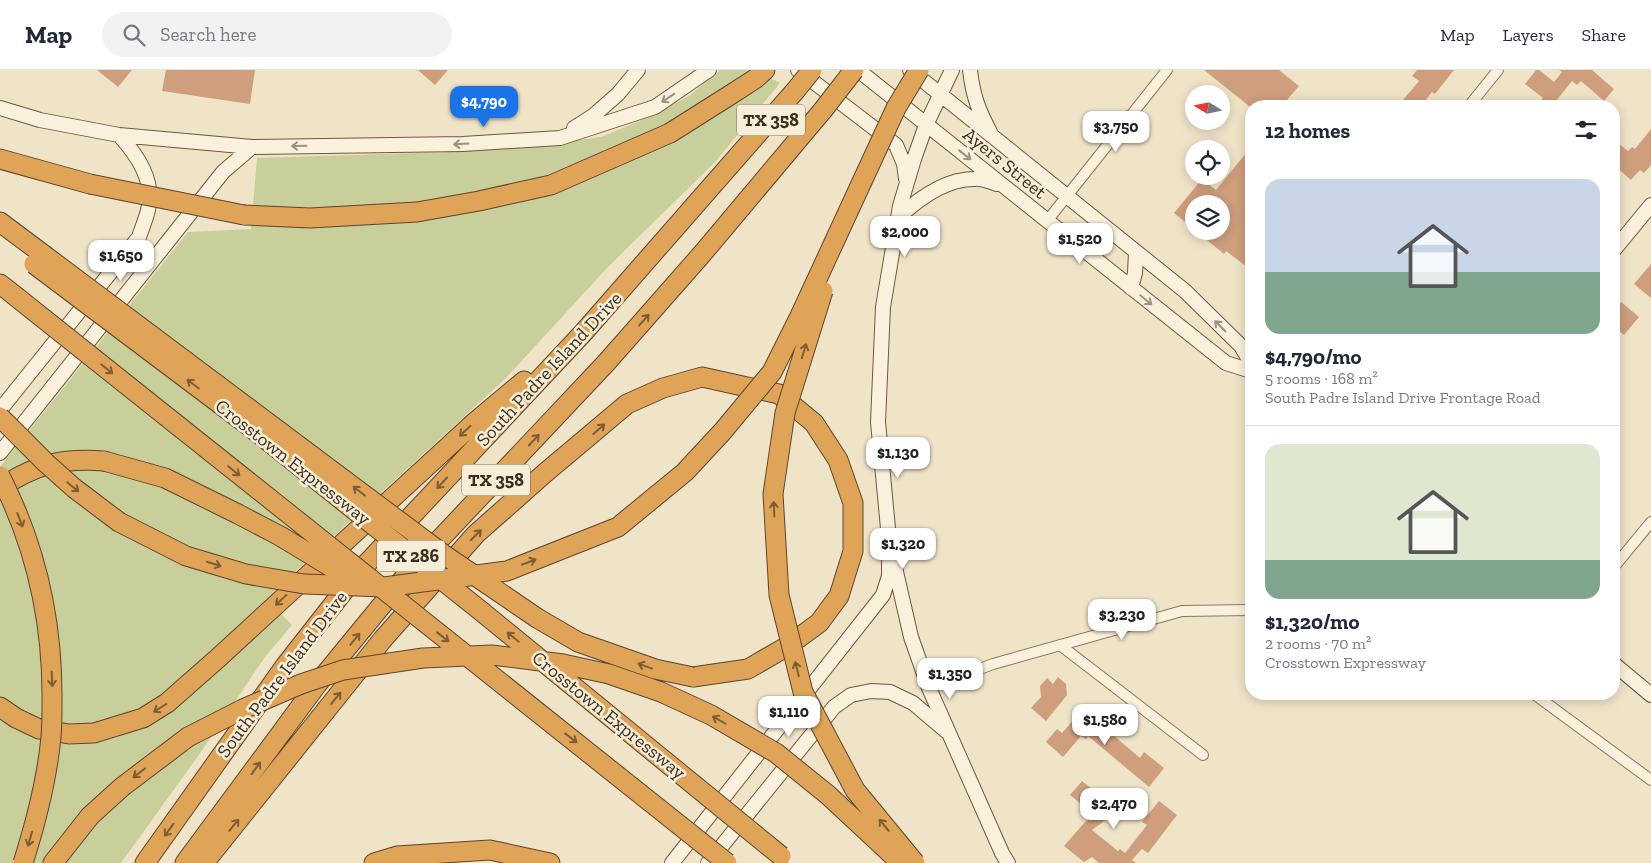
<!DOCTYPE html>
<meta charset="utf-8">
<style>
body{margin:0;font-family:"Zilla Slab",serif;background:#f2f2f3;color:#1f2937;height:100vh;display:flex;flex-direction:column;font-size:19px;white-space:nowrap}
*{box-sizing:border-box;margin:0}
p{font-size:16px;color:#747a83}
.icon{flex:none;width:28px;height:28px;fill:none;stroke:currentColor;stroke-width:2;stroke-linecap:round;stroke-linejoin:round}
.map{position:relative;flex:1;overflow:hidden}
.sheet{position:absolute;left:1245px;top:30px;width:375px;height:600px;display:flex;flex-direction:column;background:#fff;border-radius:20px;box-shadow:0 2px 12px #0003}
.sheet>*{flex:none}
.needle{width:32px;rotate:280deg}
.tools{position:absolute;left:1185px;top:15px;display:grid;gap:10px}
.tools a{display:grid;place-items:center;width:45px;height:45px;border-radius:50%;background:#fff;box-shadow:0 2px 12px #0003;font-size:25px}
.price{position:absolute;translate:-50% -42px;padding:0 11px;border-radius:10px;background:#fff;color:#222;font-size:16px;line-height:32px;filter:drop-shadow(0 1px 2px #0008)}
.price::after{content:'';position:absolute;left:50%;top:30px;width:15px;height:11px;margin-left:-8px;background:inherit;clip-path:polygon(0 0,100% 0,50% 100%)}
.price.active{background:#1a73e8;color:#fff}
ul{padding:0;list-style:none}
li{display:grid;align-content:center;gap:10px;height:265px;padding:0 20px}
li+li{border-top:1px solid #e0e1e3}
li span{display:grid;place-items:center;height:155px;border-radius:15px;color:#555}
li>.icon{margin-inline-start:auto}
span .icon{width:90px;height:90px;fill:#fffc;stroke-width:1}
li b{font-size:21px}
h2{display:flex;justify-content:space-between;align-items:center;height:60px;padding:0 20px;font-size:21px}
header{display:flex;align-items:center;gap:30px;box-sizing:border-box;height:70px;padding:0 25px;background:#fff;border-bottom:1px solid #e0e1e3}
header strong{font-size:24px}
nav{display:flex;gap:28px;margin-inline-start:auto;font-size:18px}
.search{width:350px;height:45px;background:#f2f2f3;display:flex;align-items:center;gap:12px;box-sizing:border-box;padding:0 18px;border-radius:28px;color:#747a83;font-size:19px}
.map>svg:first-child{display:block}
.green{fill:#c9cf9b}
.building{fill:#cf9f7d}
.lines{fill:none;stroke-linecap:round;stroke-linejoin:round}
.street-casing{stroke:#8d765c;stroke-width:12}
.secondary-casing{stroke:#6f573f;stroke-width:16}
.highway-casing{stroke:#5b4430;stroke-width:21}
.street{stroke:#faf1dc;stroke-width:10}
.secondary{stroke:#faf1dc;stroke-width:14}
.highway{stroke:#e0a458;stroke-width:19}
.highway-bridge-casing{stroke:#5b4430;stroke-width:21;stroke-linecap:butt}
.highway-bridge{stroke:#e0a458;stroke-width:19}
.oneway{stroke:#9c907e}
.oneway2{stroke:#7e5d36}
.labels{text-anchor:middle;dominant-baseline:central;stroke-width:5;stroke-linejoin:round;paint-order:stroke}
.shield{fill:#f7eed8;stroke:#756857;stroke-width:1}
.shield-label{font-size:18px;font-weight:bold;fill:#3d2e20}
.street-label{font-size:19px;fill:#3d2e20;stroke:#f7eed8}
</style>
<header>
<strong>Map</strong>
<div class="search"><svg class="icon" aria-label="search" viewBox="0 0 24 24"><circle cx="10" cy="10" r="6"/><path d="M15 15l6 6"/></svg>Search here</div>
<nav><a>Map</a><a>Layers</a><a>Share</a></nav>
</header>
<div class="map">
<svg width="1651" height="793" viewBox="0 0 1651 793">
<rect width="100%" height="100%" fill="#f0e4c8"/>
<path class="green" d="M720 0H755L780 13 716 91 607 198 506 308 295 502 280 543 292 555 265 587 201 682 121 793H0V397L188 162 251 159 257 88 447 82 542 76 601 67 651 46 689 26Z"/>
<path class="building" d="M97 0H132L118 17Z
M166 0H255L250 34 162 21Z
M418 0H448L435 15Z
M1204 0H1279L1299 16 1282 36H1249Z
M1417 0H1454L1435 24 1432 22 1421 36H1398L1419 11 1412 6Z
M1536 0H1539L1554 12 1562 2 1559 0H1592L1614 19 1604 31 1581 11 1577 15 1572 11 1552 36H1536L1543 28 1525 14Z
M1651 59V95L1644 103 1640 100 1631 110 1614 95V78L1618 73 1628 81 1632 77 1635 79Z
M1251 77V200L1226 181 1224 184 1196 161H1221V134H1194V159L1174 143 1202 109 1216 120Z
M1651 194V228L1634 214Z
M1621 232 1639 247 1624 265 1614 257V241Z
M1058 607 1066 614 1067 625 1046 651 1031 638 1041 627 1040 616 1047 608 1053 614Z
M1084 638 1101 652 1099 653 1140 688 1144 682 1164 698 1149 717 1088 666 1086 669 1081 666 1063 687 1046 672 1057 659 1062 663Z
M1082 711 1111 734 1118 729 1120 732 1103 752 1092 760 1118 781 1120 779 1125 783 1147 755 1142 752 1159 731 1177 745 1148 783 1142 779 1132 790 1136 793H1099L1092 787 1084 792 1064 776 1085 752 1095 745 1070 725Z"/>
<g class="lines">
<defs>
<path id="street" d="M1469 36 1498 0
M1047 151 1167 0
M1614 497 1651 452
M1060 575 1203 685
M929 618 993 594 1182 541 1251 540
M1534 624 1651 710"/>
<path id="secondary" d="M798 0 896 75 904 94 906 109
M858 0 1226 293 1251 301
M910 0 1185 221 1241 276 1251 293
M970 0C973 26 978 39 990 62
M0 38 40 50 119 65 252 77 463 74 560 68 655 37 709 0
M574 58 593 46 618 24 638 0
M898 148C918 129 945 109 974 109 982 108 990 112 997 114
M1614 180 1651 135
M1131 218 1135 203 1136 182
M0 340 139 167C142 158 146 149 148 140 155 111 138 86 119 65
M0 383 223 102 252 77
M894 493 911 567 929 618 1002 783 1008 793
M1614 594 1651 625
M672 793 883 525 889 506V469L878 352 883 237 900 136 914 89 926 55 952 0
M708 793 834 637 851 625 871 621 890 622 913 633 946 661"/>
<path id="highway" d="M0 89 90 114
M244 145 310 148 417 142 479 131 551 115 670 63 727 27 755 9 765 0
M0 152 44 185
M0 214 14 225
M0 418C36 394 61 388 104 391
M0 637 16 648 39 659 69 664 94 663 143 648 167 633 217 589 475 352 524 311
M53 793 90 746 122 717
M145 793 285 596 357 504 583 263 795 21
M185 793 318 613 409 502 606 293 702 184 823 40
M204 793 383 569 476 464 545 403 627 334 663 318 702 307 779 324 814 353 838 390 853 433V481L839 526 819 553 786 577 748 599 693 607
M374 793 397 786 490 780 550 793"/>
</defs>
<use href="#street" class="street-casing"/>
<use href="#secondary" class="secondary-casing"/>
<use href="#highway" class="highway-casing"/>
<use href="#street" class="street"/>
<use href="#secondary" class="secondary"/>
<use href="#highway" class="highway"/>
<defs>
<path id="highway-bridge" d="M795 21 812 0
M823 40 854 0
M90 114 244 145
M44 185 443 484 537 548 578 572 655 599 693 607
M34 194 248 355 481 541 781 786
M823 221 785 343 773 424 779 525 803 622 855 720 915 793
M14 225 727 793
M0 347 46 393 74 418 119 452 186 486 246 504 304 514 384 517 507 501 618 457 685 402 723 361 772 302 800 246 896 38 919 0
M104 391 165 408 238 444 280 466 361 515
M0 406C36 476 53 554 52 633 52 644 52 656 51 667 47 710 36 752 23 793
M122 717 188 667 243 639 301 614 343 600 423 588 492 585 563 594 609 604 661 622 711 645 776 683 828 725 901 793"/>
</defs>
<use href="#highway-bridge" class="highway-bridge-casing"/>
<use href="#highway-bridge" class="highway-bridge"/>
</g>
<defs><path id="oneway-shaft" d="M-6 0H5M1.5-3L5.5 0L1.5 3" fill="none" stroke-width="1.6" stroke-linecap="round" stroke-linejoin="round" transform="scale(1.25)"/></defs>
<g class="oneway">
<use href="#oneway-shaft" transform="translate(668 28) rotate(146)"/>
<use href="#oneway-shaft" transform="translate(461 74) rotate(177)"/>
<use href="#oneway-shaft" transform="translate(299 76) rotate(179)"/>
<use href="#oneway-shaft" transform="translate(965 85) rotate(38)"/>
<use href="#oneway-shaft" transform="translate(1146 230) rotate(39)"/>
<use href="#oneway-shaft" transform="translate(1220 256) rotate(-135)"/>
</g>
<g class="oneway2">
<use href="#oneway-shaft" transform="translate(644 250) rotate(-48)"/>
<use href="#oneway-shaft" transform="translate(804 281) rotate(-73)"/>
<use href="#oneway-shaft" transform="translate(107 299) rotate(39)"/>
<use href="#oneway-shaft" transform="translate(193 314) rotate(-143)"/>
<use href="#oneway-shaft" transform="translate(599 359) rotate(-41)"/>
<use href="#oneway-shaft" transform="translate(465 361) rotate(137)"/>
<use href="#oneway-shaft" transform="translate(534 370) rotate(-47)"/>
<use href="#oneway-shaft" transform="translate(234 401) rotate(39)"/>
<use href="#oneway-shaft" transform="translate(442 413) rotate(133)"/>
<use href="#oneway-shaft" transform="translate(73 417) rotate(39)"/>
<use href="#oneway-shaft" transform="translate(359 421) rotate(-143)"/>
<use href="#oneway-shaft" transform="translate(774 439) rotate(-93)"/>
<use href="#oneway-shaft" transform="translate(20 450) rotate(69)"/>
<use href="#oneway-shaft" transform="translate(476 465) rotate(-45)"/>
<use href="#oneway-shaft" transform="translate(529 492) rotate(-21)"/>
<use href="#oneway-shaft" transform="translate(214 494) rotate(17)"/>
<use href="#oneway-shaft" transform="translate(281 530) rotate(137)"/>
<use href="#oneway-shaft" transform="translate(443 567) rotate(38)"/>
<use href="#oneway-shaft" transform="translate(513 567) rotate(-141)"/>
<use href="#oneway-shaft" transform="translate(355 569) rotate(-51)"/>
<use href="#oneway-shaft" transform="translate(645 596) rotate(-160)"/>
<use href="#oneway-shaft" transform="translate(797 599) rotate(-104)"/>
<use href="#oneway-shaft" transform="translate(52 609) rotate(88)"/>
<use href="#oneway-shaft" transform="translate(336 628) rotate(-51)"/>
<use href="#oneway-shaft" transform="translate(160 638) rotate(148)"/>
<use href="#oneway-shaft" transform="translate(719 650) rotate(-150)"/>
<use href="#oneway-shaft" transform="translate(571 668) rotate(38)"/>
<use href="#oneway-shaft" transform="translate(256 698) rotate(-54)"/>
<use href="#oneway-shaft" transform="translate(139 703) rotate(143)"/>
<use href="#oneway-shaft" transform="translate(234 755) rotate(-51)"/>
<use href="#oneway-shaft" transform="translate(884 755) rotate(-129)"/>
<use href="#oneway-shaft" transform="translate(169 760) rotate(126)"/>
<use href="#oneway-shaft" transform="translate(30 769) rotate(106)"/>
</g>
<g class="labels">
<g class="shield">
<rect x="737" y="34.5" width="68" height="31" rx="4"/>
<rect x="462" y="394.5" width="68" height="31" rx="4"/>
<rect x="377" y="470.5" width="68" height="31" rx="4"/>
</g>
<g class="shield-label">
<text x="771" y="50">TX 358</text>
<text x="496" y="410">TX 358</text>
<text x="411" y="486">TX 286</text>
</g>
<g class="street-label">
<text transform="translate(1005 93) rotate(39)">Ayers Street</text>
<text transform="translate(549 299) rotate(-47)">South Padre Island Drive</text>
<text transform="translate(293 392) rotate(38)">Crosstown Expressway</text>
<text transform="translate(282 604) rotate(-53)">South Padre Island Drive</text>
<text transform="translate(609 645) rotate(39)">Crosstown Expressway</text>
</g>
</g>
</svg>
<div class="tools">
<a><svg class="needle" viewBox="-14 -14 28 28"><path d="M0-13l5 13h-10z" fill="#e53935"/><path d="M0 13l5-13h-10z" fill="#747a83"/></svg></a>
<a><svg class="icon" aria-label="locate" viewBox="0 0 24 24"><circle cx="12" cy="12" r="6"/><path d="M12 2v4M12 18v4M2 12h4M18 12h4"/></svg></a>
<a><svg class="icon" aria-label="layers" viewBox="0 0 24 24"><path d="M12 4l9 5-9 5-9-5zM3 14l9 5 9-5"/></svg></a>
</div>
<b class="price active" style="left:484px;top:58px">$4,790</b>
<b class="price" style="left:1116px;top:83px">$3,750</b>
<b class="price" style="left:905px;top:188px">$2,000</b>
<b class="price" style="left:1080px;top:195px">$1,520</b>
<b class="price" style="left:121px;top:212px">$1,650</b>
<b class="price" style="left:898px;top:409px">$1,130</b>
<b class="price" style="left:903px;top:500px">$1,320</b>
<b class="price" style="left:1122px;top:571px">$3,230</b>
<b class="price" style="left:950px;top:630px">$1,350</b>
<b class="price" style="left:789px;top:668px">$1,110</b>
<b class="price" style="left:1105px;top:676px">$1,580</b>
<b class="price" style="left:1114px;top:760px">$2,470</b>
<section class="sheet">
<h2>12 homes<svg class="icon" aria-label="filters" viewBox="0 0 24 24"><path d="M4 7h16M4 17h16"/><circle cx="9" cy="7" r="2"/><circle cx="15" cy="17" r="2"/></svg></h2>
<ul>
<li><span style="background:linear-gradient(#c9d6e8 60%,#7fa58c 0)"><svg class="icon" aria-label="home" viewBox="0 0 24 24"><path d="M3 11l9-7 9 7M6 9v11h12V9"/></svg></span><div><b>$4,790/mo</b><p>5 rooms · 168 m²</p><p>South Padre Island Drive Frontage Road</p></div></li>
<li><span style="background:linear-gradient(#dfe7d0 75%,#7fa58c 0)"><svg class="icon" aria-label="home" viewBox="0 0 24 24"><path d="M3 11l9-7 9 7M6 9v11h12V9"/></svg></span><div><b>$1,320/mo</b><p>2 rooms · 70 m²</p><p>Crosstown Expressway</p></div></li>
</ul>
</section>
</div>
